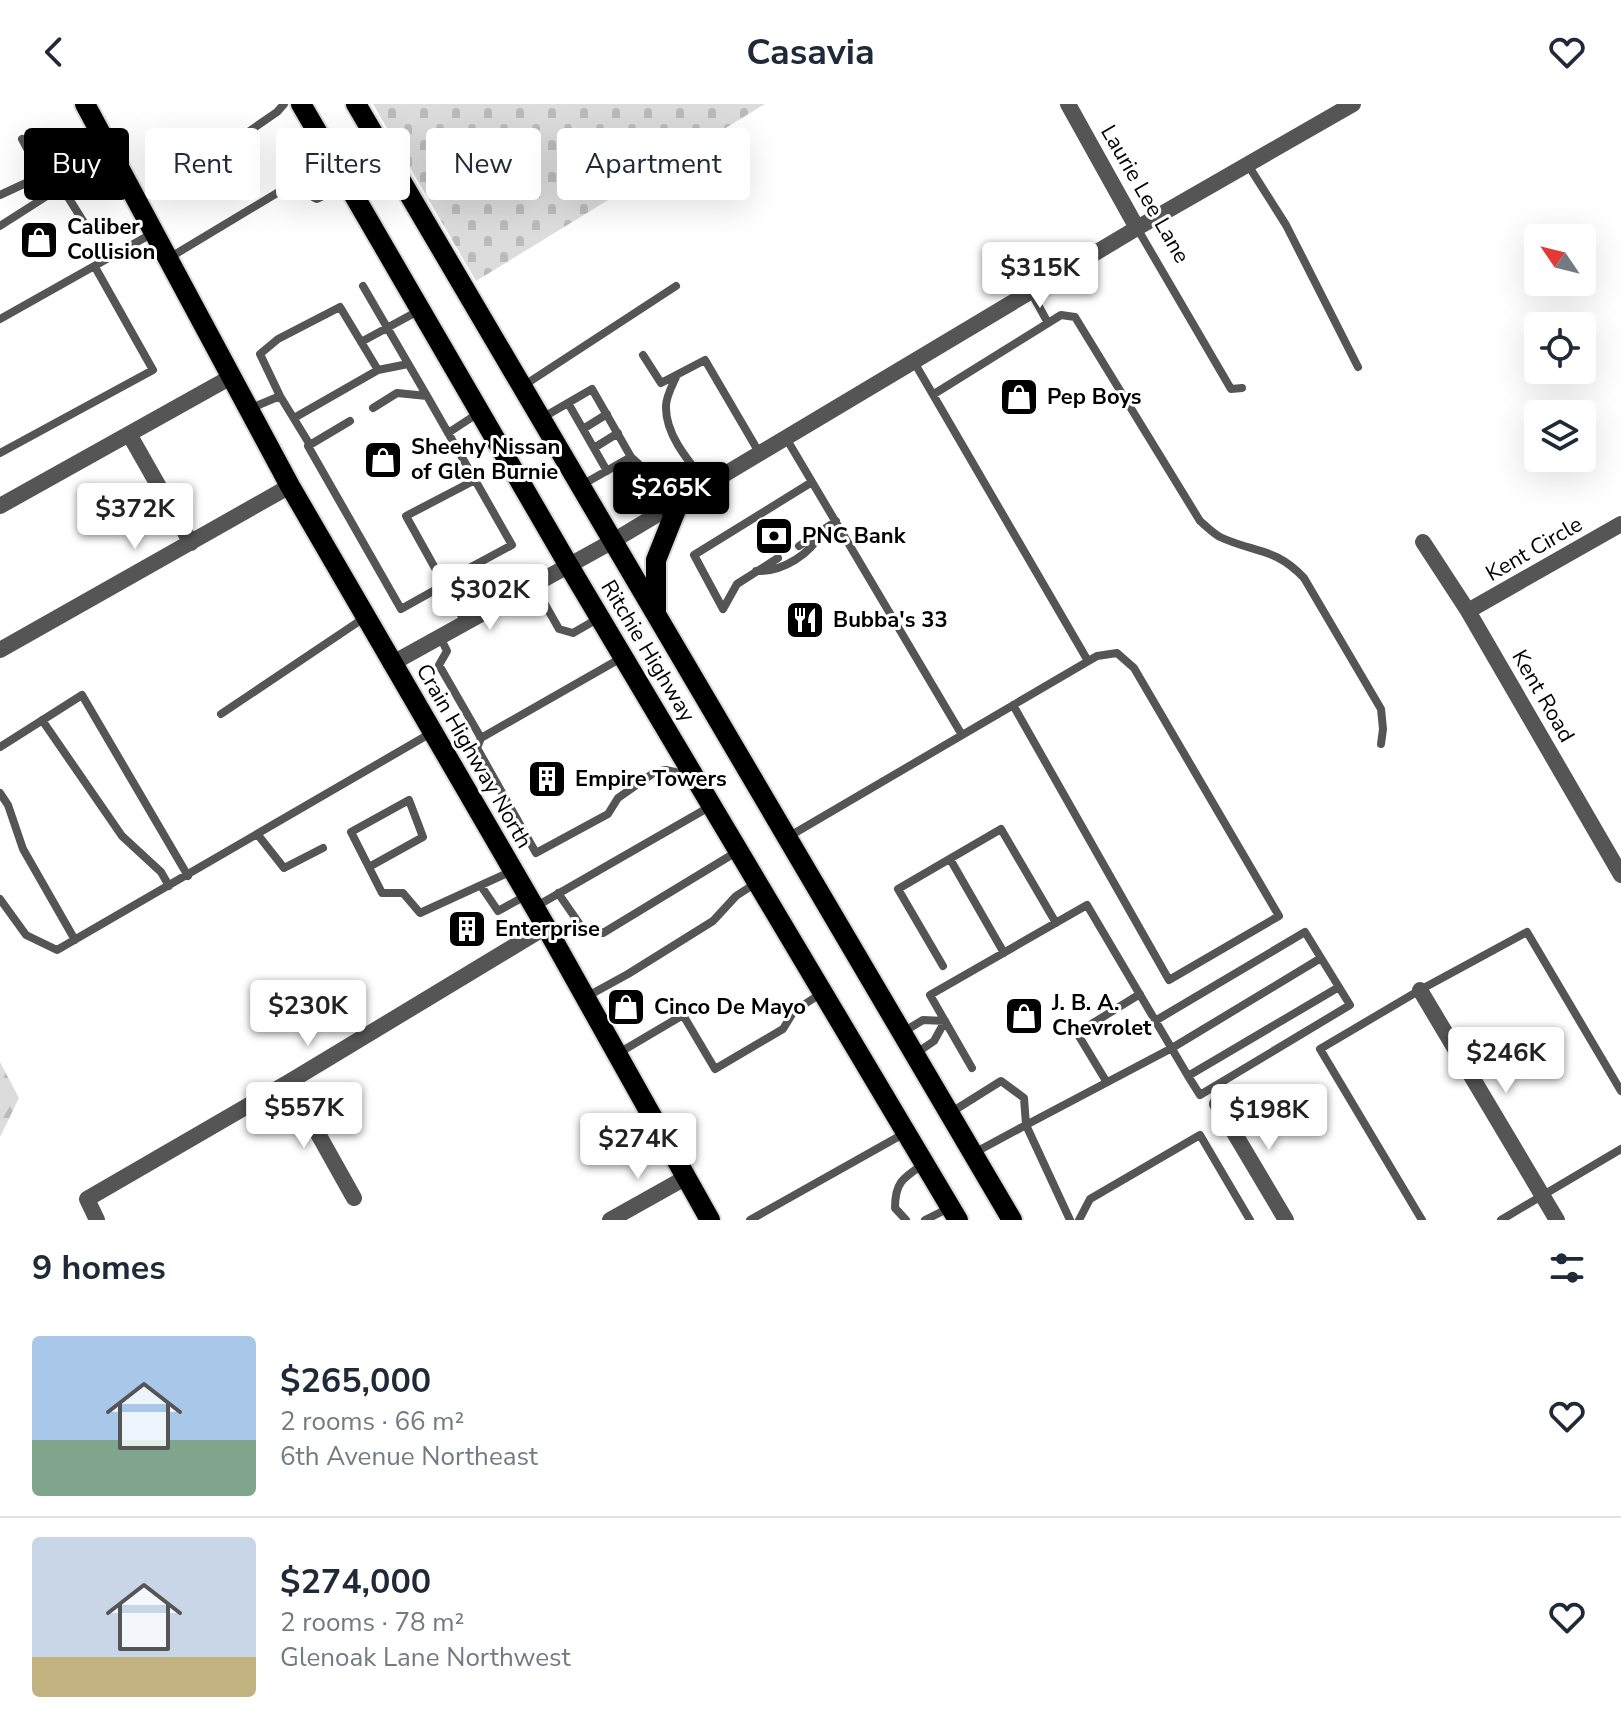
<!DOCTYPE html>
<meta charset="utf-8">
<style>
body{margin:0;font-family:"Nunito Sans",sans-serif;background:#f2f2f3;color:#1f2937;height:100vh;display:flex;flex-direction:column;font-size:30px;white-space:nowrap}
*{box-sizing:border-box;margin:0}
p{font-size:26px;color:#747a83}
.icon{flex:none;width:44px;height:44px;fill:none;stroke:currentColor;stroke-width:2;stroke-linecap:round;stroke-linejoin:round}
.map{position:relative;height:1116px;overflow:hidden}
.sheet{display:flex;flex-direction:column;background:#fff;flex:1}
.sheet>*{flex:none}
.top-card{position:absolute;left:24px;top:24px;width:800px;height:72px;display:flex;gap:16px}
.needle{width:52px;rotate:305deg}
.fabs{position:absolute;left:1524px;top:120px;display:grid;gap:16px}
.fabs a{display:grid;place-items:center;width:72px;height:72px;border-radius:8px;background:#fff;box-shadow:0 8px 32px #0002;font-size:40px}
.price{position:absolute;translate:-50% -68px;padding:0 18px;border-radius:8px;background:#fff;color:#222;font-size:26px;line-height:52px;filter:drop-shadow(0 2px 4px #0008)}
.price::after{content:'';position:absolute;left:50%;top:48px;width:24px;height:18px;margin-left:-12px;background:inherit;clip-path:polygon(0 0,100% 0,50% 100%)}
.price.selected{background:#000;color:#fff}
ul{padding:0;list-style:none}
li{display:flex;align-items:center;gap:24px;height:200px;padding:0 32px}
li+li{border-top:2px solid #e0e1e3}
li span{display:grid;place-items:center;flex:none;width:224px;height:160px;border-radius:8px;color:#555}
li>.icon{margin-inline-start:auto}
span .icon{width:96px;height:96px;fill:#fffc;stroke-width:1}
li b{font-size:34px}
h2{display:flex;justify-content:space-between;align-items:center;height:96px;padding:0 32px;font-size:34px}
.chip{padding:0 28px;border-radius:8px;background:#fff;box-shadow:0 8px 32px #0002;font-size:28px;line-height:72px}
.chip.selected{background:#000;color:#fff}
header{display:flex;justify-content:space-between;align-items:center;height:104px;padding:0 32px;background:#fff;font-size:36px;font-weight:700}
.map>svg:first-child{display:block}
.forest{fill:url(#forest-firs)}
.cemetery{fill:url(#cemetery-stones)}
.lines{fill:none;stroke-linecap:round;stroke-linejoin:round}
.primary-casing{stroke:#dbdbdb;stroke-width:24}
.lane{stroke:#555;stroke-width:8}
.street{stroke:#555;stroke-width:16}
.primary{stroke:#000;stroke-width:20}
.labels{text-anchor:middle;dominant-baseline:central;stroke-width:6;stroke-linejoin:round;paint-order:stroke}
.street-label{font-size:22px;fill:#000;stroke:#fff}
.poi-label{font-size:22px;font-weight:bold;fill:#000;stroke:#fff;text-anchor:start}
</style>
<header><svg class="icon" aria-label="back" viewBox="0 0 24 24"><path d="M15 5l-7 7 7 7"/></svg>Casavia<svg class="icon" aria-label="heart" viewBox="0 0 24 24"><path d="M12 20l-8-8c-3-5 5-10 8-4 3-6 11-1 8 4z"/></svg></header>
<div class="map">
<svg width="1621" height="1116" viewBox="0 0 1621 1116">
<defs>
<pattern id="forest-firs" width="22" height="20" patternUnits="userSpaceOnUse" patternTransform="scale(2)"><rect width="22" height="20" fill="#dcdcdc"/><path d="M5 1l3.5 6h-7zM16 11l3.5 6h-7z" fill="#bbb"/></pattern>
<pattern id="cemetery-stones" width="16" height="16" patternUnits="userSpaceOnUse" patternTransform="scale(2)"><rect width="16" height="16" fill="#dcdcdc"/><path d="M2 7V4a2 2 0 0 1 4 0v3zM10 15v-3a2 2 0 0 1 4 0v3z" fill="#bbb"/></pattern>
</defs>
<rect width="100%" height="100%" fill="#fff"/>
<path class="forest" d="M0 958 19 994 0 1033Z"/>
<path class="cemetery" d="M373 0H765L476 177Z"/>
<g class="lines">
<defs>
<path id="primary" d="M85 0 290 382 546 823 710 1116
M301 0 569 462 958 1116
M356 0 1012 1116
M656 507V456L679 398"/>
</defs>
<use href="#primary" class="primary-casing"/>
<path class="lane" d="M22 35 51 89
M1248 61 1286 121 1358 263
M172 81 277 8 284 0
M61 82 88 125
M0 91 41 72
M0 122 111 51
M1137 124 1231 285 1242 284
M169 154 292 80C306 83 306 91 317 95L345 81
M363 182 427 292
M1031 188 1048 219
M0 215 153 129
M361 238 420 206
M643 251 661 279 705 256 760 350
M914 258 1088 557
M677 271C673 280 666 292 666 302 665 331 690 359 707 380
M523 282 676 182
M934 290 1061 211 1075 213 1200 417C1206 422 1213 429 1220 433 1254 449 1275 443 1304 474L1381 605 1383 625 1381 640
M280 292 260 250 278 235 340 203 378 266
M568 299 607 367
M373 304 397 289 427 292 475 376
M249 305 280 292 310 341
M294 314 378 266 408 260
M542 314 592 285 631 353 679 398
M350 317 308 342 401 505 444 481
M583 325 607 310
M448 329 480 308
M786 334 962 631
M594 344 618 329
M0 349 153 266 95 163
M580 382 631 353
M799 442 836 417
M756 467C783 468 811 450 822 427
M460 469 512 441 475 376 406 412 465 518
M534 481 559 525 573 529 599 514
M723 505 694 451 812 378
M723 505 737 480 778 454
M440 533 447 547 439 561 481 634 623 553
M221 610 364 514
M42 616 122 732 161 768 169 782
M481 634 477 644 536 749 608 710 618 694 655 668 666 666 688 671
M0 643 82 591 188 772
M0 689 8 701 23 745 75 836
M258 731 284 764 323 744
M788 733 1097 552 1117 549 1134 564 1279 812 1169 876 1013 601
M950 755 1004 849
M369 763 423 733 409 696 351 728 382 789H403L420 809 512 767
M481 782 498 807 527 791
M558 789 583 825 603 829 738 747
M0 795 26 831 57 846 431 629
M535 803 711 702
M943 862 898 785 1001 725 1056 819
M586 893 628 870 713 817 736 792 756 779
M903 928 923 916 945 917 934 937 915 950
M617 950 683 911 715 965 783 925 794 907 822 889
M972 964 930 891 1087 801 1188 972 1200 991 1350 901 1305 828 1155 917
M1188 972 1339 883
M1106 977 1077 929 1140 890
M950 1009 1001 977 1024 994 1026 1021 974 1049
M750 1116 905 1029
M906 1116 895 1104C895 1078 903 1074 924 1060
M925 1116 949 1104
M1070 1116 1026 1021 1172 944 1321 854
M1079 1116 1090 1095 1200 1031 1250 1116
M1422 1116 1320 945 1420 886 1527 828 1621 987
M1501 1116 1621 1045"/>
<path class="street" d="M1068 0 1137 124
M129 330 191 439
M0 402 231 273
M1423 438 1468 507 1621 771
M1468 507 1621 420
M0 546 290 382
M391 560 613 437 1137 124 1353 0
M1420 886 1557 1116
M289 978 354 1094
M1217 1000 1286 1116
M97 1116 87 1095 289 978 546 823
M610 1116 685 1074"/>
<use href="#primary" class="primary"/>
</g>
<defs>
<symbol id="shop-square" viewBox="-11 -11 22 22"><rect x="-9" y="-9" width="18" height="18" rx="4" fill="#000" stroke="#fff"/><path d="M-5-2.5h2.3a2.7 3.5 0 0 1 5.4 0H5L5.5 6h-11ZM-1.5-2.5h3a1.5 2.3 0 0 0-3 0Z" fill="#fff"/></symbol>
<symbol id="bank-square" viewBox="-11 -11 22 22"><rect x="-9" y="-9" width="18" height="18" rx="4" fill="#000" stroke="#fff"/><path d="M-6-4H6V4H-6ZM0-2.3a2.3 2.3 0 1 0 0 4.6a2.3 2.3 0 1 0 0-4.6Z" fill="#fff"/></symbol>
<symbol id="restaurant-square" viewBox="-11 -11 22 22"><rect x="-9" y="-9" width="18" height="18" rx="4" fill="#000" stroke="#fff"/><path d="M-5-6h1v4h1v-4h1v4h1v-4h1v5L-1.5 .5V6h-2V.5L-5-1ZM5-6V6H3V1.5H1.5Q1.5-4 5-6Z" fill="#fff"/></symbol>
<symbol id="building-square" viewBox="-11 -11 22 22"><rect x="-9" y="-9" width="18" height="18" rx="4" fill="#000" stroke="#fff"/><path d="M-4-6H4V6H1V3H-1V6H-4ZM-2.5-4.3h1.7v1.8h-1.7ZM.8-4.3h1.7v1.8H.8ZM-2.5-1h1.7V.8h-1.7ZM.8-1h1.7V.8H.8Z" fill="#fff"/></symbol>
</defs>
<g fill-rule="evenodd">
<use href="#shop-square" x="17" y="114" width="44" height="44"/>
<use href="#shop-square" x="997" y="271" width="44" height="44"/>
<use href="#shop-square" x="361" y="334" width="44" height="44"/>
<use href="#bank-square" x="752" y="410" width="44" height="44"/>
<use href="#restaurant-square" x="783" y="494" width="44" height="44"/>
<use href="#building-square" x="525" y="653" width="44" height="44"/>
<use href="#building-square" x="445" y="803" width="44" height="44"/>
<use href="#shop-square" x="604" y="881" width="44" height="44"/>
<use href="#shop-square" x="1002" y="890" width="44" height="44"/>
</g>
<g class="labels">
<g class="street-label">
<text transform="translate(1145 90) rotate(60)">Laurie Lee Lane</text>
<text transform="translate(1534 445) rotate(-30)">Kent Circle</text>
<text transform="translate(648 547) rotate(59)">Ritchie Highway</text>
<text transform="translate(1543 592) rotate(60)">Kent Road</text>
<text transform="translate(474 652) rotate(60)">Crain Highway North</text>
</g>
<g class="poi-label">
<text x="67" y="123">Caliber<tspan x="67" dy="25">Collision</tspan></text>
<text x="1047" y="293">Pep Boys</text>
<text x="411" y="343">Sheehy Nissan<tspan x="411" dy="25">of Glen Burnie</tspan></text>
<text x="802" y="432">PNC Bank</text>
<text x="833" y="516">Bubba's 33</text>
<text x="575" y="675">Empire Towers</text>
<text x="495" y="825">Enterprise</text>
<text x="1052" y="899">J. B. A.<tspan x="1052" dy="25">Chevrolet</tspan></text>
<text x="654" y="903">Cinco De Mayo</text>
</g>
</g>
</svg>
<div class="fabs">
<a><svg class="needle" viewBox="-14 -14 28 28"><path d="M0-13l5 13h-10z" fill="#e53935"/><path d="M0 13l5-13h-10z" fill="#747a83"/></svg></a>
<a><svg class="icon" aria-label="locate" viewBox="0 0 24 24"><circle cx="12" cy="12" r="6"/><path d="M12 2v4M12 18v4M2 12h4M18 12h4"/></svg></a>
<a><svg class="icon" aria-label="layers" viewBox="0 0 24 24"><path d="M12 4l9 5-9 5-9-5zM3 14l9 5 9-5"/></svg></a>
</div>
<b class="price" style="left:1040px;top:206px">$315K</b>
<b class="price selected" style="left:671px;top:426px">$265K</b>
<b class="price" style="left:135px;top:447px">$372K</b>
<b class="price" style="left:490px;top:528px">$302K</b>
<b class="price" style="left:308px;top:944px">$230K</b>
<b class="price" style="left:1506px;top:991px">$246K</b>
<b class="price" style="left:304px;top:1046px">$557K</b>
<b class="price" style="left:1269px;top:1048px">$198K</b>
<b class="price" style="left:638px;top:1077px">$274K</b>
<div class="top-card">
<a class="chip selected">Buy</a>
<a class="chip">Rent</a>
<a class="chip">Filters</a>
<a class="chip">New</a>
<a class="chip">Apartment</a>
</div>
</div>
<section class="sheet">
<h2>9 homes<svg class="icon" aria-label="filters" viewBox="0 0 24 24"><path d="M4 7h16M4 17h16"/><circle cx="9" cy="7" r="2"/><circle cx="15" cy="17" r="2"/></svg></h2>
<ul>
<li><span style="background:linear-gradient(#a9c7e8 65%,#7fa58c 0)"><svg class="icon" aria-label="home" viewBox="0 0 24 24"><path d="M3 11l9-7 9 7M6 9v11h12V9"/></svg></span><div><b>$265,000</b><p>2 rooms · 66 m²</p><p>6th Avenue Northeast</p></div><svg class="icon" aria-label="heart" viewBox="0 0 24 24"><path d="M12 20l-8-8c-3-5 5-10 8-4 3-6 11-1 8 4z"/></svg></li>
<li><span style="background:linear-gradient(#c9d6e8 75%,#c2b280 0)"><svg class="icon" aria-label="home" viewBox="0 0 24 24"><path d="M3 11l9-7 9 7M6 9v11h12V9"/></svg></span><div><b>$274,000</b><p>2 rooms · 78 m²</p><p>Glenoak Lane Northwest</p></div><svg class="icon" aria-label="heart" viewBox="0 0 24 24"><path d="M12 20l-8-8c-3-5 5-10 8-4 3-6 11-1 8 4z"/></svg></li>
</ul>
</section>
